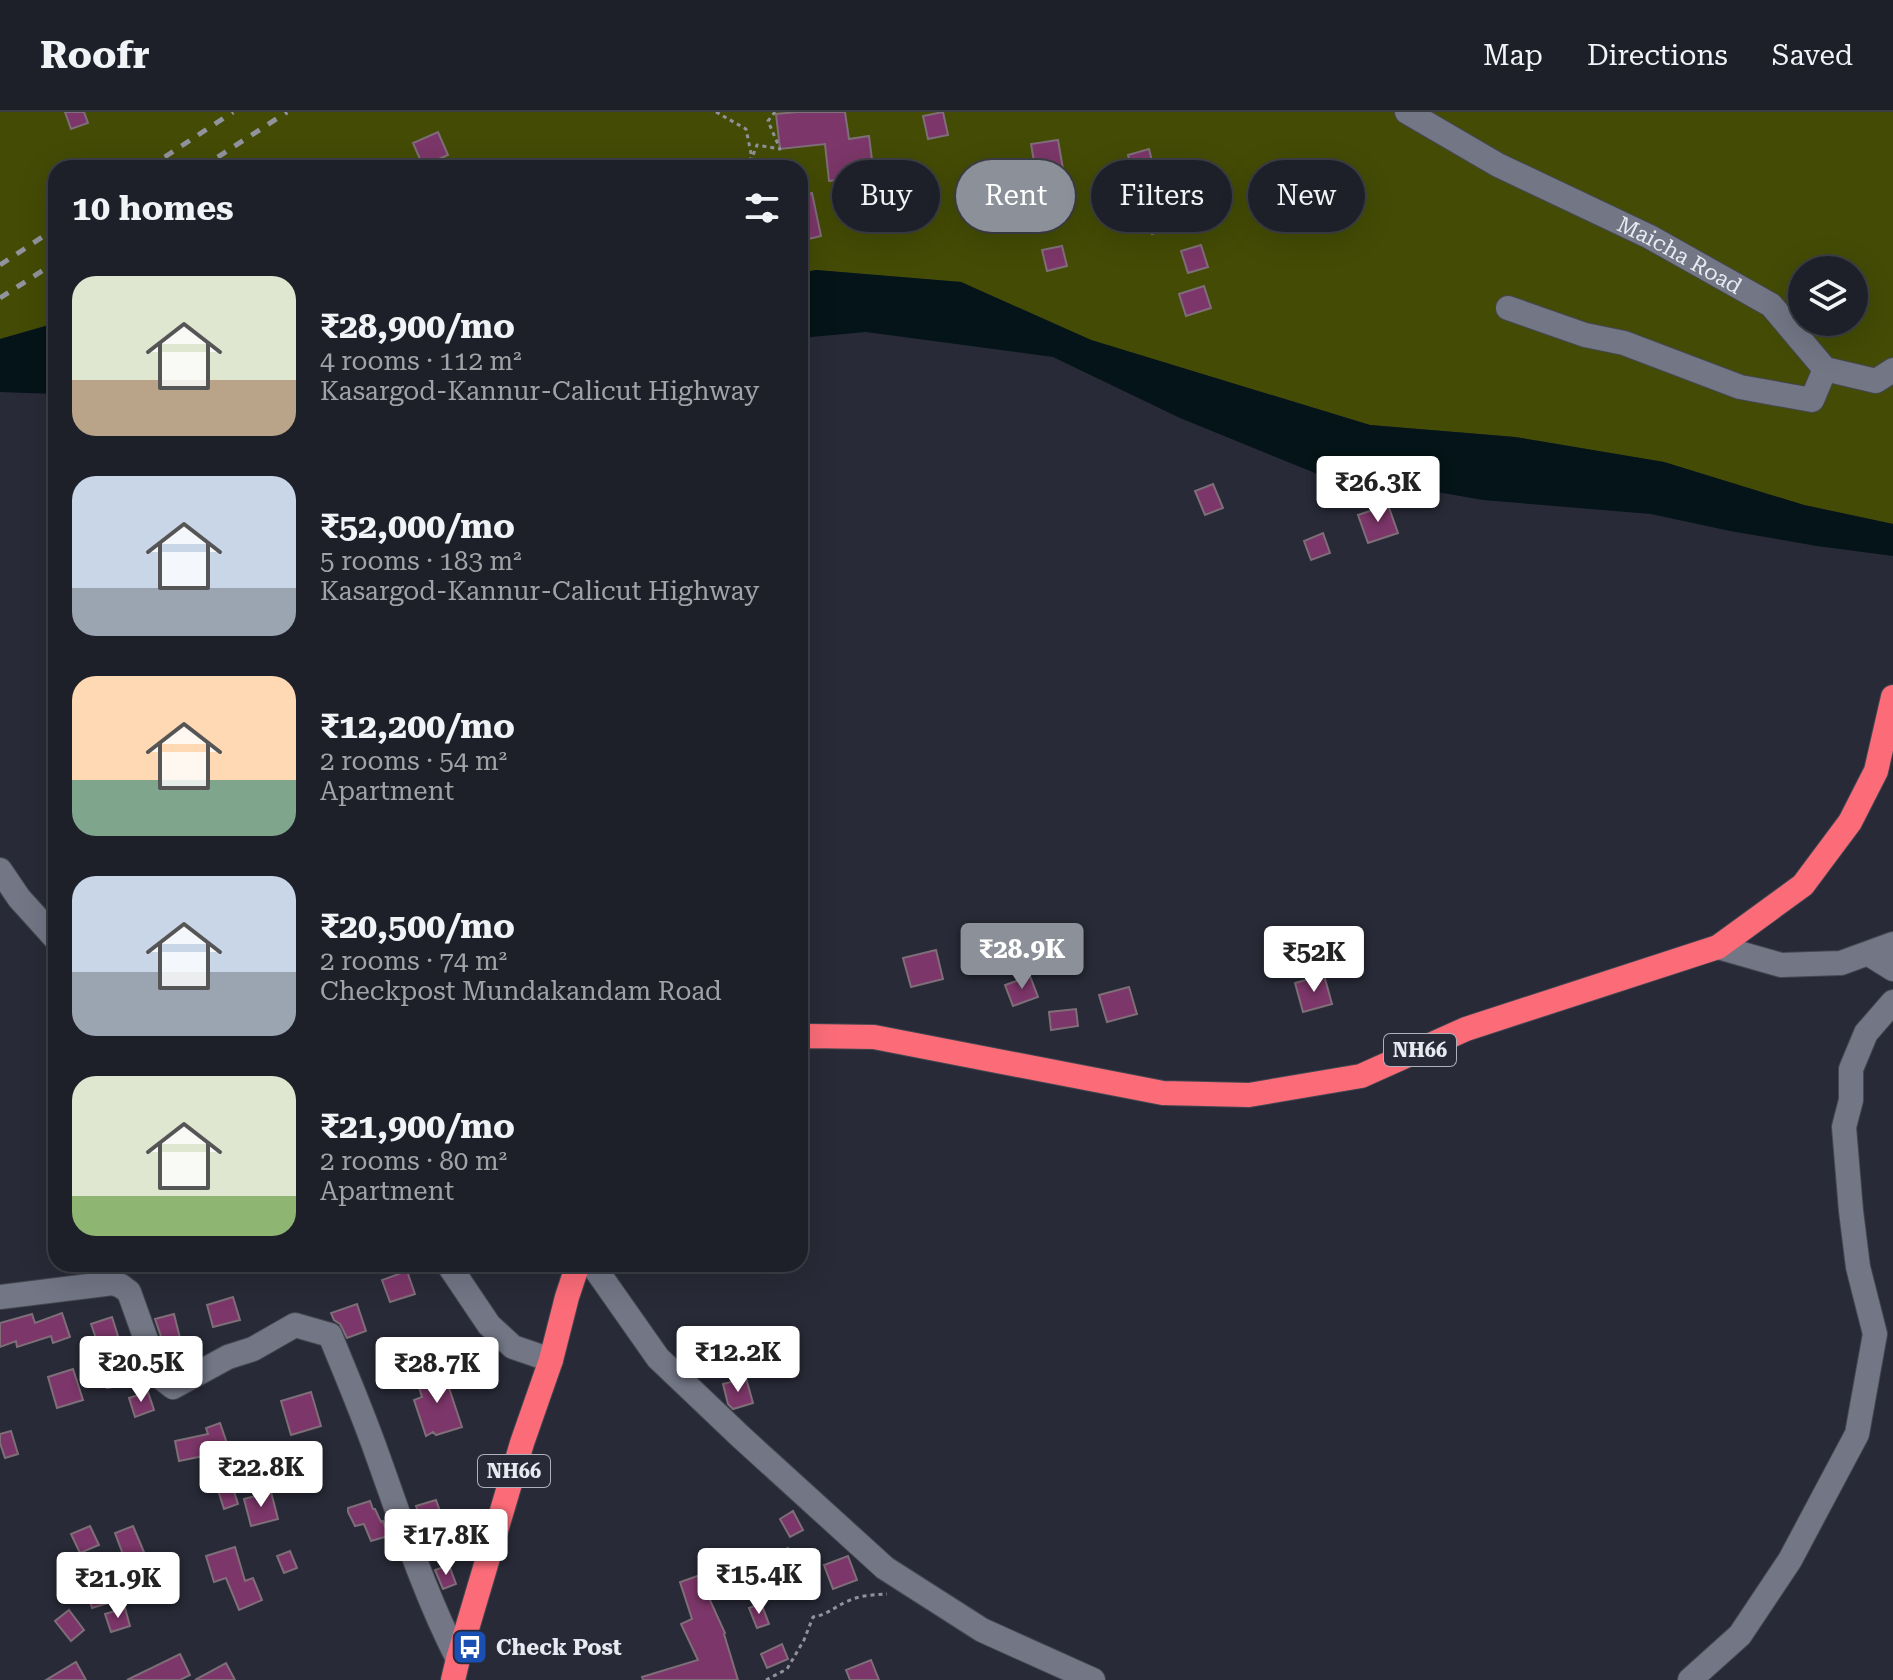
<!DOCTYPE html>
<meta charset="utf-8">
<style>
body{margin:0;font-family:"Roboto Serif",serif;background:#2b2d35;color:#f1f3f6;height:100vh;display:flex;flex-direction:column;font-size:30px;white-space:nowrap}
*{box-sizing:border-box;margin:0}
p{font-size:26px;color:#a1a3a8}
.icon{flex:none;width:44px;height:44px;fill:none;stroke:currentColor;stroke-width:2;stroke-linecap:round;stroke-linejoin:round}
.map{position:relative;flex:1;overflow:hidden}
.details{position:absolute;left:48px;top:48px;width:760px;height:1112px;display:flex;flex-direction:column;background:#1e2029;border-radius:24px;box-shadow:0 8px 32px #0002,0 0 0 2px #3c3e46}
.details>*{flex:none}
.guide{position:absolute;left:832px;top:48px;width:760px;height:72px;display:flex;gap:16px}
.fabs{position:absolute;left:1788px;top:144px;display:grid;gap:16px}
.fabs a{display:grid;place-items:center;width:80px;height:80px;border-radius:50%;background:#1e2029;box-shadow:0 8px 32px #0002,0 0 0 2px #3c3e46;font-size:40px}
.price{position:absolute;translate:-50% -68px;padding:0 18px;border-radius:8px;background:#fff;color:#222;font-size:26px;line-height:52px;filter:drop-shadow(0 2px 4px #0008)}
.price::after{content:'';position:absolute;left:50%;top:48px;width:24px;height:18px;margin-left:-12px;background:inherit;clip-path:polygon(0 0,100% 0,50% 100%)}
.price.selected{background:#8c9099;color:#fff}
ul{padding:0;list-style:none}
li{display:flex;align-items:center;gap:24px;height:200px;padding:0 24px}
li span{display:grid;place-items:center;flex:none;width:224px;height:160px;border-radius:24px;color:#555}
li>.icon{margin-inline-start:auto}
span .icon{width:96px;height:96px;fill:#fffc;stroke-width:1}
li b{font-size:34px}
h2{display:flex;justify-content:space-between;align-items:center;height:96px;padding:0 24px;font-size:34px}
.chip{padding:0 28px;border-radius:36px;background:#1e2029;box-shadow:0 8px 32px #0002,0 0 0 2px #3c3e46;font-size:28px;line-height:72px}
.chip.selected{background:#8c9099;color:#fff}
header{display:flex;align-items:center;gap:48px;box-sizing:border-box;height:112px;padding:0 40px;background:#1e2029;border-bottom:2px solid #3c3e46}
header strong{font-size:38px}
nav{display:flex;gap:44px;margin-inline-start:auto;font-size:28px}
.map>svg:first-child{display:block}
.green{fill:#434b05;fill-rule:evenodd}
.water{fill:#051418}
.building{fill:#7c3669;stroke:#7e6e78;stroke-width:2}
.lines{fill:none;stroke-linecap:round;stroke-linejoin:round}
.minor-casing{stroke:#454751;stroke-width:26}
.highway-casing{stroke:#454751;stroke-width:26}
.path{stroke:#90929c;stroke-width:3;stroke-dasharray:4 4;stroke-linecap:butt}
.minor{stroke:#727685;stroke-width:24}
.highway{stroke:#fb6c78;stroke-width:24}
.rail{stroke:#91939d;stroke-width:5;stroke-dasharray:10 10;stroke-linecap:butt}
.labels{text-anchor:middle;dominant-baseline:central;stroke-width:6;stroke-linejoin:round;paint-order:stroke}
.shield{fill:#282a37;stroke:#aeb0ba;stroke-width:2}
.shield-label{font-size:20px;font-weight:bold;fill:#e8eaf2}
.street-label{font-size:22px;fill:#e8eaf2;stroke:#282a37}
.poi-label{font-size:22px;font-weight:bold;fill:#e8eaf2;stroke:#282a37;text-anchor:start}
</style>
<header>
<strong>Roofr</strong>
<nav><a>Map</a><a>Directions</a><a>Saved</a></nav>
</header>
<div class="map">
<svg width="1893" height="1568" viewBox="0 0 1893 1568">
<rect width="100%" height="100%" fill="#282a37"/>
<path class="green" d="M0 0H1893V412L1804 393 1664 350 1515 325 1370 313 1091 228 961 170 816 158 800 161V56H56V211L0 227ZM1802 158H1854V210H1802Z"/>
<path class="water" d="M816 158 961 170 1091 228 1370 313 1515 325 1664 350 1804 393 1893 412V444L1817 434 1730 419 1651 402 1483 388 1397 373 1320 363 1180 306 1053 245 866 220 800 226V161Z
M56 211V282L0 280V227Z"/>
<path class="building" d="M65 0H84L88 11 71 17Z
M797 0H845L849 27 869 24 874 64 829 69 825 32 780 37 776 2Z
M943 0 948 23 928 27 923 4Z
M438 20 448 43 423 54 413 31Z
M1058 28 1063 57 1036 61 1031 32Z
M1149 37 1154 57 1133 63 1128 43Z
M812 81 821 124 800 129V84Z
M1170 93 1177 114 1152 122 1145 101Z
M1201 133 1208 155 1188 161 1181 139Z
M1062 134 1067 154 1047 159 1042 138Z
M1204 174 1211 196 1186 204 1179 182Z
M1213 372 1223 396 1205 403 1195 379Z
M1388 393 1398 421 1368 431 1358 403Z
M1323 421 1330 441 1311 448 1304 429Z
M936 838 943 867 911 875 903 846Z
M1324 863 1332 892 1303 900 1295 871Z
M1030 864 1038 885 1013 894 1005 873Z
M1129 875 1137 902 1107 910 1099 883Z
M1076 897 1078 914 1051 918 1049 900Z
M407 1159 415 1182 390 1190 382 1168Z
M233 1185 240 1208 213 1215 207 1193Z
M357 1192 366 1219 347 1226 340 1212 334 1208 331 1201Z
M62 1201 70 1225 53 1231 51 1224 17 1235 16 1229 0 1235V1211L32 1202 35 1211Z
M174 1202 182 1234 166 1239 155 1207Z
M112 1205 118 1224 98 1232 91 1212Z
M73 1257 83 1288 57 1296 48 1265Z
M129 1258 131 1272 107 1276 105 1262Z
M443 1258 462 1315 436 1323 433 1320 426 1324 414 1288 422 1285 416 1266Z
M746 1266 753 1291 733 1297 728 1292 723 1272Z
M148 1280 154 1298 135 1305 129 1286Z
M311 1280 321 1314 291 1323 281 1289Z
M220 1311 229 1337 213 1342 179 1349 175 1329 208 1322 206 1316Z
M11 1319 18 1342 5 1346 0 1331V1322Z
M230 1367 238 1392 224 1397 216 1372Z
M271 1380 278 1407 251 1414 244 1387Z
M436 1388 445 1413 425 1420 416 1394Z
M370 1389 373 1397H375L381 1410 383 1409 388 1424 371 1429 364 1412 355 1414 348 1400V1396Z
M793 1399 803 1418 790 1425 780 1407Z
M90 1414 99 1433 80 1441 71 1422Z
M133 1414 146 1445 153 1443 160 1462 134 1472 115 1421Z
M235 1435 245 1469 253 1466 262 1488 239 1498 226 1466 214 1470 206 1444Z
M788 1436 797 1459 778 1467 768 1444Z
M290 1439 297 1456 284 1461 277 1444Z
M848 1444 857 1468 833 1477 824 1453Z
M449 1453 456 1472 443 1477 435 1458Z
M703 1462 711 1485 709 1486 725 1521 724 1522 738 1568H643L642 1565 698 1548 681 1512 692 1507 680 1470Z
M103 1474 108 1491 92 1496 87 1479Z
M761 1491 769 1512 757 1516 749 1496Z
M125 1496 130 1514 111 1520 105 1502Z
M69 1498 84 1518 71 1529 55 1509Z
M782 1532 788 1547 767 1556 761 1542Z
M180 1542 190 1563 180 1568H127Z
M871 1548 879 1568H850L846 1558Z
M76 1550 86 1568H46Z
M226 1551 235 1568H195Z"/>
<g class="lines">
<defs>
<g id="minor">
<path id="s1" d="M1407 0 1498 53 1650 125 1771 193 1825 257 1876 269 1893 258"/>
<path d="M1508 196 1585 223 1624 231 1740 275 1812 288 1825 257"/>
<path d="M0 758 19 786 56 827"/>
<path d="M1718 835 1781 853 1841 851 1893 832"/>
<path d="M1869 842 1893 857"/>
<path d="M448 1152 489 1213 513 1235 551 1248"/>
<path d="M592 1152 658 1246 741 1325 885 1456 982 1518 1093 1568"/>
<path d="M0 1185 113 1171 121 1174 129 1180 159 1264 173 1275 228 1245 253 1237 295 1213 330 1223C346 1262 363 1302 377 1342 402 1411 424 1481 458 1547"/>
<path d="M1690 1568 1740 1523 1790 1448 1857 1322 1875 1222 1858 1155 1851 1099 1844 1015 1851 988V957L1866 921 1893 890"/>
</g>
<path id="highway" d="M800 925 809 924 874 925 1163 981 1249 983 1361 964 1466 917 1718 835 1803 773 1850 710 1876 659 1893 585
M453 1568 458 1547 522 1331 551 1248 567 1185 578 1152"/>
</defs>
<use href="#minor" class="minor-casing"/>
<use href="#highway" class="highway-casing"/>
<path class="path" d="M716 0 746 17 752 46
M734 56 752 46 757 33 780 37 768 9 775 0
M766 1568 787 1557 804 1528 813 1505C829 1502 834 1495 848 1489 860 1483 874 1483 887 1482"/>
<use href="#minor" class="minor"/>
<use href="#highway" class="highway"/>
<path class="rail" d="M148 56 233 0
M201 56 287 0
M0 153 56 116
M0 186 56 150"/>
</g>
<defs>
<symbol id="bus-square" viewBox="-11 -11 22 22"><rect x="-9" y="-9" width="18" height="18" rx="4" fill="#1a4fb4" stroke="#282a37"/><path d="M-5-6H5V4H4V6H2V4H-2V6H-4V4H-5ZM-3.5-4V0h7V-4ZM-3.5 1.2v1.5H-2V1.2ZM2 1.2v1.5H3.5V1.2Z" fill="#fff"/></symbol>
</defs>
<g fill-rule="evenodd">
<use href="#bus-square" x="450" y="1515" width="40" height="40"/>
</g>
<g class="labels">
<g class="shield">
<rect x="1384" y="922" width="72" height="32" rx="6"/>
<rect x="478" y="1343" width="72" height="32" rx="6"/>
</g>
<g class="shield-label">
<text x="1420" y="938">NH66</text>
<text x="514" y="1359">NH66</text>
</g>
<g class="street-label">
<text stroke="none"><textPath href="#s1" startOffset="308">Maicha Road</textPath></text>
</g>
<g class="poi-label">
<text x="496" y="1535">Check Post</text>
</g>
</g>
</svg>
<div class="fabs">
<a><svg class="icon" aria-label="layers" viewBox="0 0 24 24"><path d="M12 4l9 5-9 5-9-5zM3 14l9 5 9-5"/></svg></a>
</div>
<b class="price" style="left:1378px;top:412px">₹26.3K</b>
<b class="price selected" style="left:1022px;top:879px">₹28.9K</b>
<b class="price" style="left:1314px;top:882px">₹52K</b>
<b class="price" style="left:738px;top:1282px">₹12.2K</b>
<b class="price" style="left:141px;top:1292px">₹20.5K</b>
<b class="price" style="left:437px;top:1293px">₹28.7K</b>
<b class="price" style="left:261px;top:1397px">₹22.8K</b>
<b class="price" style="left:446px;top:1465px">₹17.8K</b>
<b class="price" style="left:759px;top:1504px">₹15.4K</b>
<b class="price" style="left:118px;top:1508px">₹21.9K</b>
<div class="guide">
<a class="chip">Buy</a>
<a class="chip selected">Rent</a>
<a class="chip">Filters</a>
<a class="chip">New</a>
</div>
<section class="details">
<h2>10 homes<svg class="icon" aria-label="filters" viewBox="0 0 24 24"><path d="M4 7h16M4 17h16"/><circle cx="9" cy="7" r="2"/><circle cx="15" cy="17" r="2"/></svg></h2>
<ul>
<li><span style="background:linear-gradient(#dfe7d0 65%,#b9a48a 0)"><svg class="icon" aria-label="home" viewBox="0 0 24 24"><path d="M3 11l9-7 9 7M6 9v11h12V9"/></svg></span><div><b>₹28,900/mo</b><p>4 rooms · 112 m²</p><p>Kasargod-Kannur-Calicut Highway</p></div></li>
<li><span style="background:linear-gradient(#c9d6e8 70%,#9aa5b1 0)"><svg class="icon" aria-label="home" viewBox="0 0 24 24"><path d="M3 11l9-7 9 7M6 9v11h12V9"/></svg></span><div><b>₹52,000/mo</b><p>5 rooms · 183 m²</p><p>Kasargod-Kannur-Calicut Highway</p></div></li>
<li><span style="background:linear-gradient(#ffd9b3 65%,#7fa58c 0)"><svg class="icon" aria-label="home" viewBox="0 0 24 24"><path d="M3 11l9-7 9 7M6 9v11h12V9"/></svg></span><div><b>₹12,200/mo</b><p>2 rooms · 54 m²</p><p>Apartment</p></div></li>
<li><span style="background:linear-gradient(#c9d6e8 60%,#9aa5b1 0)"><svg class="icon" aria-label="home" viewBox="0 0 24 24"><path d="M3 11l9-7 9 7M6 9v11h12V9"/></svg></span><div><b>₹20,500/mo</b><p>2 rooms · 74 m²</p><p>Checkpost Mundakandam Road</p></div></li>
<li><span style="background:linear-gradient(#dfe7d0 75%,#8fb573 0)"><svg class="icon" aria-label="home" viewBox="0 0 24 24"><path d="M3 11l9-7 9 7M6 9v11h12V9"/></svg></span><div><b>₹21,900/mo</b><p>2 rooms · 80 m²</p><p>Apartment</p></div></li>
</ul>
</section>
</div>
